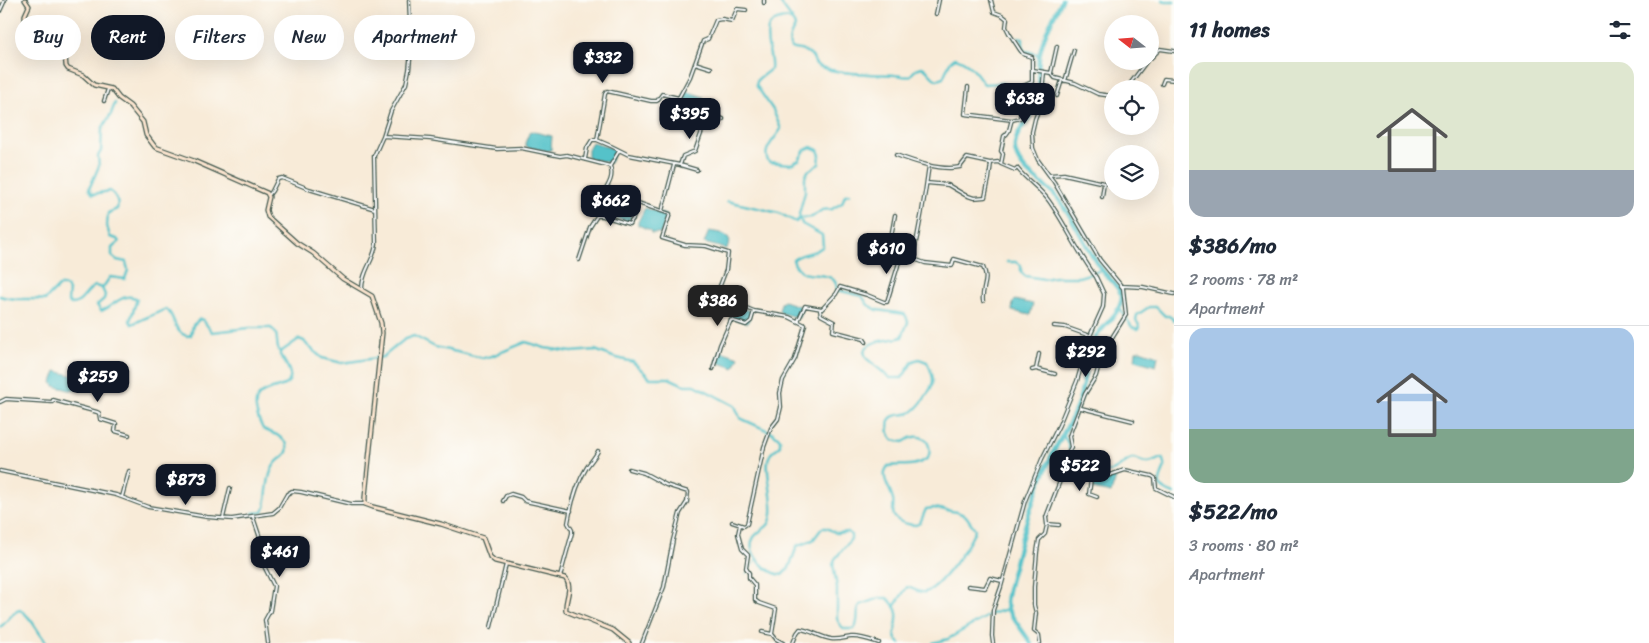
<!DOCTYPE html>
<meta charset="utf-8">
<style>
body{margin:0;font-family:Sriracha,sans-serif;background:#f2f2f3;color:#1f2937;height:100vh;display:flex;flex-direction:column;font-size:19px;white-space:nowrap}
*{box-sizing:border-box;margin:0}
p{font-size:16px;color:#747a83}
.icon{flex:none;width:28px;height:28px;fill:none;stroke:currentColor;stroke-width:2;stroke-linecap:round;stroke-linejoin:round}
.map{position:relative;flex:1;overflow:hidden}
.drawer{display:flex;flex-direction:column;background:#fff;width:475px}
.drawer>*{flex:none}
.hud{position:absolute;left:15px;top:15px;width:475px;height:45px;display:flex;gap:10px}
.needle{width:32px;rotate:287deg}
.controls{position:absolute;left:1104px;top:15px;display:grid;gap:10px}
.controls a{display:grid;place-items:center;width:55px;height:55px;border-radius:50%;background:#fff;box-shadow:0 5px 20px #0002;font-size:25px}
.price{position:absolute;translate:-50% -42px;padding:0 11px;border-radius:10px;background:#111827;color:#fff;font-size:16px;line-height:32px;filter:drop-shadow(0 1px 2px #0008)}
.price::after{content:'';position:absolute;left:50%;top:30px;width:15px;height:11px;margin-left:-8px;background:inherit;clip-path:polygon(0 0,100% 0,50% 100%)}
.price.on{background:#222;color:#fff}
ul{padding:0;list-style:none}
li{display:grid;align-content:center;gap:10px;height:265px;padding:0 15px}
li+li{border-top:1px solid #e0e1e3}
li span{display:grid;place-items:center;height:155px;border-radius:15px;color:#555}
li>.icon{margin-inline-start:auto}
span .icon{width:90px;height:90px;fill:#fffc;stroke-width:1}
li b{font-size:21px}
h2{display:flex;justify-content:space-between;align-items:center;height:60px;padding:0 15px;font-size:21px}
.tag{padding:0 18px;border-radius:22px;background:#fff;box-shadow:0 5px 20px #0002;font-size:18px;line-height:45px}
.tag.on{background:#111827;color:#fff}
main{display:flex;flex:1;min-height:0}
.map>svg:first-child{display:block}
.water{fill:#54c2c9;stroke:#3a807e}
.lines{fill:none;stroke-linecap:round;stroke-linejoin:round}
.stream{stroke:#54c2c9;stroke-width:1}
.canal{stroke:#54c2c9;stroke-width:2.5}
.river{stroke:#54c2c9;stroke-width:4.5}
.street-casing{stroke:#40574d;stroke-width:4.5}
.secondary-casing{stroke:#40574d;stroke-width:5.5}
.street{stroke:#fff;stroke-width:2}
.secondary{stroke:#fce5cf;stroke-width:3}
</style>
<main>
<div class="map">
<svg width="1174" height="643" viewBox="0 0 1174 643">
<rect width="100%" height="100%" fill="#fdfcf7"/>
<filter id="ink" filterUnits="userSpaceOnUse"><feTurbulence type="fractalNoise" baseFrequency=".02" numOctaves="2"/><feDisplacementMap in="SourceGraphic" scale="10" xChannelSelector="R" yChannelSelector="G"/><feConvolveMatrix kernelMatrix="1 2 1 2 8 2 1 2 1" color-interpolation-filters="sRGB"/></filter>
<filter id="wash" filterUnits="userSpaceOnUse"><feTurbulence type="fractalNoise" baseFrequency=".0096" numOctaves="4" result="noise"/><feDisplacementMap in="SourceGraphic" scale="20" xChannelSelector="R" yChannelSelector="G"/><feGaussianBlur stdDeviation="1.12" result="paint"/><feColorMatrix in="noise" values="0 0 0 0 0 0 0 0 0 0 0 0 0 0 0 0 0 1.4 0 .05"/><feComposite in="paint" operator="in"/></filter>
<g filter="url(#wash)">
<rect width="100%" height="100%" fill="#f8ebd8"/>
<path class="water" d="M686 91 704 97 700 108 681 102Z
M530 131 552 136 551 150 548 151 527 147 525 143Z
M592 142 614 149V154L610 163 588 158V149Z
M609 195 627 201 634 206 629 222 602 214 604 203Z
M645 208 667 215 661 233H651L650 230 638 225V222Z
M709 231 721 233 728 237 730 241 727 249 704 243Z
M1015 300 1033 304 1030 315 1012 311 1013 302Z
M784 301 802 307 799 318 781 313 779 311 781 303Z
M734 306 751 311 748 323 731 318 730 312Z
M1140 350 1158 356 1156 366 1135 360 1136 351Z
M721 351 739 357 734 368 717 362V358Z
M56 371 78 377 79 379 76 390H69L54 386 52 382Z
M1096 477 1116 478 1111 493 1093 489Z"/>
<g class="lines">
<path class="stream" d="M746 574 757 559"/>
<path class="canal" d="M778 0 792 19
M1163 0 1166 2H1174
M1018 37 1023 38V50L1040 55
M727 201 779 213 796 222 800 218 812 217 822 210 832 209 842 203 845 195 850 194
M1007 262H1016L1021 265V272L1025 276 1044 279 1054 277H1079L1102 270
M102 289 110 277 125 279 128 270 126 262 117 260 112 256V248L119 242 117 239 110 237 107 226 108 213 117 209C119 202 116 195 110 191L93 194 89 189 99 166 98 156 101 151 102 129 111 114 115 103
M0 296C17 302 28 297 45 300L59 286H66L69 290 68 301 71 304C83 304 85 291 95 286L102 288 105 295 104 299 97 305 101 311C113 307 123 291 137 299L130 321 132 324 166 309C176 316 172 331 187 336L191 335 193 325 200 319 203 320 212 332 249 328H271C280 334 275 343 279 351H282L299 339 304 341 307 345 322 358 342 363 383 357 405 339 414 336 435 347 483 358 492 356 526 342 545 348 572 352 595 350 613 357 633 362 650 378H669L684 385H695L735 406 740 418 773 433 780 439V446C776 449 771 452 769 457 764 467 774 498 772 514 770 530 761 527 754 537 744 553 768 574 782 575L789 568 797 546 813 540 822 528H827L836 533 848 532 851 535V539L835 559 833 564 837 587V619L840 625 844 629H854C860 622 855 614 860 605L879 598H887C910 617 885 632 900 643
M1120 309 1132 327 1138 329 1140 327 1136 320 1137 315 1149 307H1156L1165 316H1169L1174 320
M1063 436C1070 442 1067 449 1072 453 1079 459 1088 454 1095 457 1102 461 1103 468 1108 472 1118 472 1123 461 1132 459 1137 458 1141 463 1147 463 1153 463 1157 459 1162 458 1172 475 1144 483 1174 494
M253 513 263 512 265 507C267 495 267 474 275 464 282 455 291 456 286 442L277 435 263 429C259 421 253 407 257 399 266 381 310 396 280 355V351
M894 607 907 587C913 588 920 594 925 592 938 590 972 542 975 529L966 516 957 512 934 508 926 509 920 523 916 525C910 525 898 523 894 516 892 512 894 505 893 500 891 488 879 477 888 466 904 464 915 468 928 458 932 448 928 435 914 437 910 437 906 441 903 442L893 440C888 435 885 419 894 416 899 414 905 415 910 413 918 409 932 390 933 381 933 375 930 368 927 362L919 359 913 361 902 378H890L866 358 864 351C871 338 890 341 902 337L908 322 906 316 904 314 877 310 868 305 862 296 837 290C837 271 816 277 803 273L795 265 793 260C801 252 817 254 823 246L822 235 802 224 799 214 805 192V177L808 171 819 164 820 155 818 150 811 147 805 150 799 160 791 164 769 162C760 151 776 138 781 129L773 110 756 85 758 79 771 69C773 56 764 43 768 29 771 18 793 13 795 27 791 34 787 40 791 48 802 51 812 50 815 63 827 75 877 74 895 75 901 75 904 78 910 76L916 69 922 67C929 70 930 77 937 80L943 78 950 62 955 58C970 62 976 73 984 84L1002 83 1021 90 1038 92
M0 627C7 623 12 611 20 610 32 617 37 632 47 643
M933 643 948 639 991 614 1007 609"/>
<path class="river" d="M1031 643 1009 612 1006 603C1007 588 1013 573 1016 559 1025 524 1035 490 1051 457 1059 440 1070 424 1077 406 1085 387 1085 361 1092 343 1100 326 1121 316 1122 296 1117 283 1106 277 1099 266 1084 244 1074 218 1057 197 1044 183 1025 175 1017 157 1013 149 1015 142 1018 134 1024 123 1034 113 1038 101 1042 87 1037 72 1039 58 1042 37 1053 18 1062 0"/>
</g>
</g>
<g filter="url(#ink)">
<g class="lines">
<defs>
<path id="street" d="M991 0 994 12 1002 15 1007 19 1006 27 1009 33 1020 50 1023 54 1032 57V82L1023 86 1020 118 1012 120C1009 126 1011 132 1004 136L1001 151 1003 154 1001 164 1015 170 1017 168C1026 180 1040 188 1049 201 1066 225 1078 253 1096 277L1104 294 1103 307 1090 336 1077 381 1059 425 1042 459 1025 501 1001 587 993 610 992 636 993 643
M764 3V0
M0 11 5 0
M936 14 939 0
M1150 59 1160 49 1174 51
M695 63 711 68
M1033 70 1051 73 1055 78 1075 83 1098 94 1112 96
M1051 73 1057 46
M1065 81 1074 50
M1162 84 1164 79 1174 80
M968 87 965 114 1012 120
M1126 89 1147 61
M1057 96 1062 80
M104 101 108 89
M723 119 676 103 690 77 702 44 703 41 708 39 716 20 722 19 732 21 737 9 746 10
M383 136 430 139 497 149 521 148 560 156 567 155 610 166C616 181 602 191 599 203 598 207 598 212 598 215
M597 140 611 146 629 155 680 165 697 170
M896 155C915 162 940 171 960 167L967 158 990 163 998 162 1001 164
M585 159 587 148 592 140H597L605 94 607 91 651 101H657L662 94 679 98
M680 165 683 156 695 151 708 114
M610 166 619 151
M1049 175 1064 174 1104 183 1102 197
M927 183 948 185 965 195 974 198 985 197 989 179 991 163
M606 192 670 214 662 238 685 245 706 246 728 253 726 270 716 296 754 311 789 317 805 325 795 359 783 380 780 393 781 407 778 419 771 428 764 447 747 524 744 526 732 522
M269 195 272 191 278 179 282 178 309 189 375 209
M662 211 674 165
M911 258 925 263 952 266 954 259 983 267C990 281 981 288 983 301
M579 260 590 227 597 216H603L629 224 633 219 637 205
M900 260 910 259 913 256C920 226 925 195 929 165
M1122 286 1143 287 1174 294
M362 289C362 271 374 261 376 244L374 156 383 136 391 111 406 84 409 70 411 51 409 0
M820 310 821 315 834 322 833 331 864 339 866 342
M798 321 805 306 822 309 836 294 840 287 867 295 884 302H887L900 259 899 257 889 255 888 253 895 215
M1054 326 1065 327 1090 336
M713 369 720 345 731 320 746 325 751 321 754 311
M1036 369 1039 354
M1032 370 1036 369 1055 374
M0 402 6 399 52 402 53 400 97 412 99 413 100 419 116 424 115 431 129 435
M1081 408 1133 421
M1066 456 1092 464V471L1103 473 1107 476 1125 470 1152 476 1155 478 1156 488 1174 497
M629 469 644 473 666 485 688 492 687 502 680 513 673 540 664 587 642 643
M0 471 116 495 148 507 207 517 232 519 273 513 279 508 287 494 292 491 301 492 351 504H365
M1092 471 1089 494 1097 497
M122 497 129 471
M503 501 506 496 511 494 521 497 525 501 571 511
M253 517 261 541 263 564 274 586 270 611 265 620 268 643
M223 518 230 488
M1047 524 1059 525
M740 525 738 534 742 549 748 555 746 568 749 573V578L755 585V600L759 603 776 609 772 634 776 639 783 643
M560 577 572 533V530L568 523C571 505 577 483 587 467 591 461 595 457 598 451
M968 586 985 588 990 578 1002 581
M491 627 506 564
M762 632 772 634
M793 643 797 633 800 629C811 630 819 637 831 639 838 640 844 638 851 637 860 636 870 640 879 643
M1040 643 1039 635 1034 631 1036 613 1034 605V587L1037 552 1039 540 1045 534 1047 525 1046 517 1060 481 1062 463 1071 447 1069 436 1085 394 1096 376 1105 341 1111 339 1126 315 1123 288 1100 260 1054 182 1038 160 1033 148 1032 132 1035 119 1041 103 1044 72"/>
<path id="secondary" d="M25 0 29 6 25 15V23L42 36 51 50 65 54 66 66 68 69 83 75 94 85 112 89 119 98 130 106 143 122 146 135 155 147 194 161 267 193 269 197 266 210 268 217 297 243 313 253 343 279 372 296 381 323 382 333 365 497V504L373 507 441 524 483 538 490 557 495 561 565 578C574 588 564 600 566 611L613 630 629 643"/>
</defs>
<use href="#street" class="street-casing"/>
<use href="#secondary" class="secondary-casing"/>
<use href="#street" class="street"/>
<use href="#secondary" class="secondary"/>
</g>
</g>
</svg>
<div class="controls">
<a><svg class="needle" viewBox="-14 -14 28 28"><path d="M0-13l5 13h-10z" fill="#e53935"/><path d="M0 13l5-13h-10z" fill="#747a83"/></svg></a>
<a><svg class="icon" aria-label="locate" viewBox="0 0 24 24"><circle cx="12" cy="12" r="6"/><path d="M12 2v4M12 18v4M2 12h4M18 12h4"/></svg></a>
<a><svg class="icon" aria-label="layers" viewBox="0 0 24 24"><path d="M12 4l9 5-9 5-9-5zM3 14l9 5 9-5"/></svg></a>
</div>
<b class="price" style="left:603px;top:84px">$332</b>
<b class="price" style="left:1025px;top:125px">$638</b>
<b class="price" style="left:690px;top:140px">$395</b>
<b class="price" style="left:611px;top:227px">$662</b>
<b class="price" style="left:887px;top:275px">$610</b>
<b class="price on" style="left:718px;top:327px">$386</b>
<b class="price" style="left:1086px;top:378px">$292</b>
<b class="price" style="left:98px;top:403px">$259</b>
<b class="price" style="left:1080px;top:492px">$522</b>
<b class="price" style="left:186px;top:506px">$873</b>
<b class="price" style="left:280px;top:578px">$461</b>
<div class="hud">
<a class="tag">Buy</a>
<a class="tag on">Rent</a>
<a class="tag">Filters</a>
<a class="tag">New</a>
<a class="tag">Apartment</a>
</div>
</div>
<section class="drawer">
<h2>11 homes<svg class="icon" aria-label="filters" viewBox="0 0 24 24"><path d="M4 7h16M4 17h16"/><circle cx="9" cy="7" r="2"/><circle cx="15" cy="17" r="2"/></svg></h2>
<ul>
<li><span style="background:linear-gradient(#dfe7d0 70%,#9aa5b1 0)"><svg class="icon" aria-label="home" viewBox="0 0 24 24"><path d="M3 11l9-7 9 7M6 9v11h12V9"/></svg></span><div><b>$386/mo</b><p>2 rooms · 78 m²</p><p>Apartment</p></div></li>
<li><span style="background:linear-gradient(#a9c7e8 65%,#7fa58c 0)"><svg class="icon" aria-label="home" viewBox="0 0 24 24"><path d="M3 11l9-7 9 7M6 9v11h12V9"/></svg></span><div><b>$522/mo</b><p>3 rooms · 80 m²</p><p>Apartment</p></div></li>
</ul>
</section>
</main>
